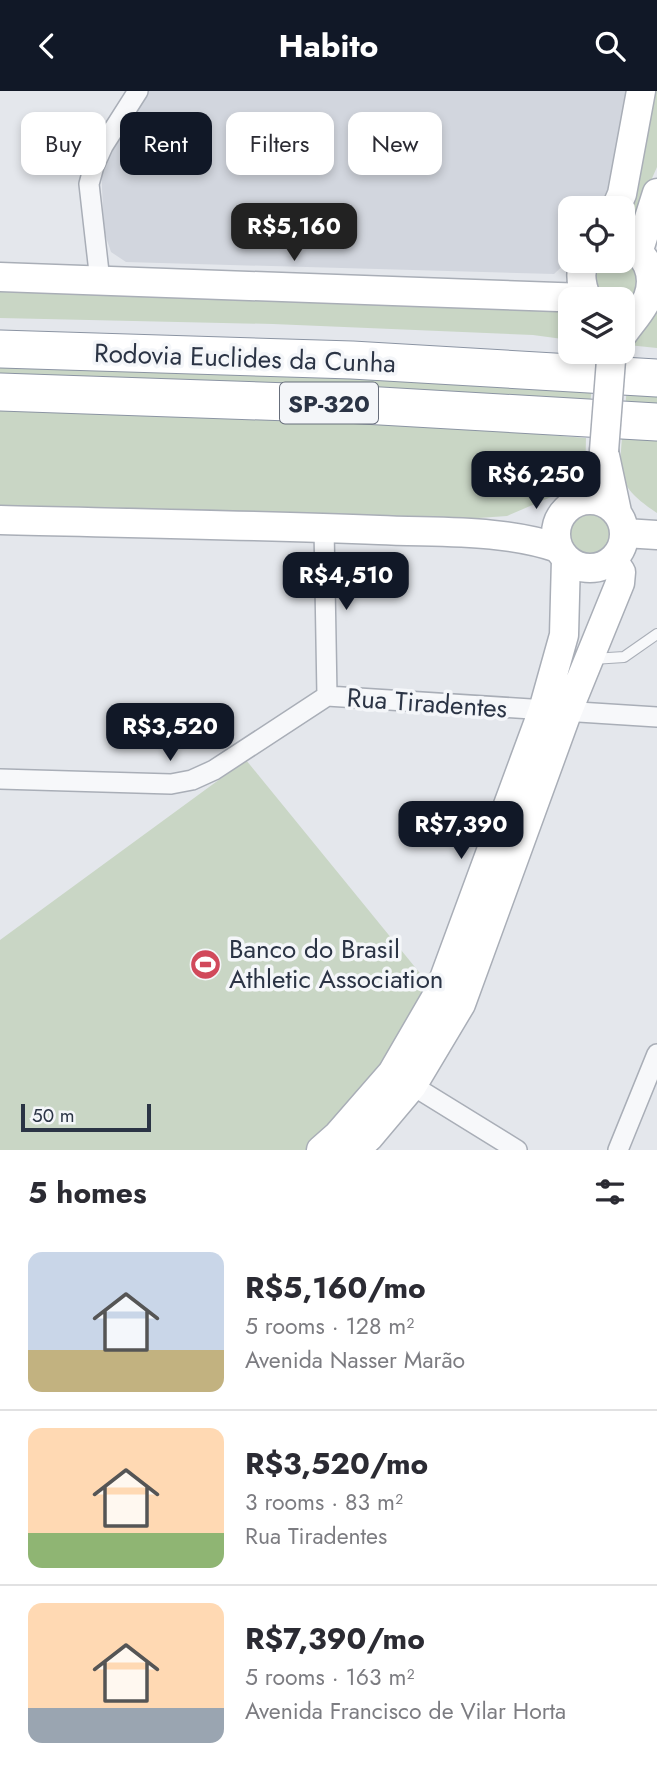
<!DOCTYPE html>
<meta charset="utf-8">
<style>
body{margin:0;font-family:Jost,sans-serif;background:#f7f7f7;color:#2b2b33;height:100vh;display:flex;flex-direction:column;font-size:26px;white-space:nowrap}
*{box-sizing:border-box;margin:0}
p{font-size:23px;color:#7c7c81}
.icon{flex:none;width:38px;height:38px;fill:none;stroke:currentColor;stroke-width:2;stroke-linecap:round;stroke-linejoin:round}
.map{position:relative;height:1059px;overflow:hidden}
.side{display:flex;flex-direction:column;background:#fff;flex:1}
.side>*{flex:none}
.top-card{position:absolute;left:21px;top:21px;width:616px;height:63px;display:flex;gap:14px}
.controls{position:absolute;left:558px;top:105px;display:grid;gap:14px}
.controls a{display:grid;place-items:center;width:77px;height:77px;border-radius:14px;background:#fff;box-shadow:0 4px 10px #0003;font-size:35px}
.scale{position:absolute;left:21px;bottom:18px;width:130px;box-sizing:border-box;padding-left:7px;border:4px solid #2b3445;border-top:0;font-size:19px;line-height:24px;white-space:nowrap;color:#2b3445;-webkit-text-stroke:5px #f4f6f9;paint-order:stroke}
.price{position:absolute;translate:-50% -60px;padding:0 16px;border-radius:14px;background:#111827;color:#fff;font-size:23px;line-height:46px;filter:drop-shadow(0 2px 4px #0008)}
.price::after{content:'';position:absolute;left:50%;top:42px;width:21px;height:16px;margin-left:-10px;background:inherit;clip-path:polygon(0 0,100% 0,50% 100%)}
.price.current{background:#222;color:#fff}
ul{padding:0;list-style:none}
li{display:flex;align-items:center;gap:21px;height:175px;padding:0 28px}
li+li{border-top:2px solid #e1e1e2}
li span{display:grid;place-items:center;flex:none;width:196px;height:140px;border-radius:14px;color:#555}
li>.icon{margin-inline-start:auto}
span .icon{width:84px;height:84px;fill:#fffc;stroke-width:1}
li b{font-size:30px}
h2{display:flex;justify-content:space-between;align-items:center;height:84px;padding:0 28px;font-size:30px}
.chip{padding:0 24px;border-radius:14px;background:#fff;box-shadow:0 4px 10px #0003;font-size:24px;line-height:63px}
.chip.current{background:#111827;color:#fff}
header{display:flex;justify-content:space-between;align-items:center;height:91px;padding:0 28px;background:#111827;color:#fff;font-size:32px;font-weight:700}
.map>svg:first-child{display:block}
.built{fill:#d2d6de}
.green{fill:#c9d6c5}
.lines{fill:none;stroke-linecap:round;stroke-linejoin:round}
.lane-casing{stroke:#a9aeb7;stroke-width:12}
.street-casing{stroke:#a9aeb7;stroke-width:22}
.secondary-casing{stroke:#a9aeb7;stroke-width:31}
.highway-casing{stroke:#8b94a3;stroke-width:39}
.lane{stroke:#f7f8fa;stroke-width:10}
.street{stroke:#f7f8fa;stroke-width:19}
.secondary{stroke:#fff;stroke-width:28}
.highway{stroke:#fff;stroke-width:37}
.secondary-bridge-casing{stroke:#a9aeb7;stroke-width:31;stroke-linecap:butt}
.secondary-bridge{stroke:#fff;stroke-width:28}
.labels{text-anchor:middle;dominant-baseline:central;stroke-width:7;stroke-linejoin:round;paint-order:stroke}
.shield{fill:#f4f6f9;stroke:#676e7b;stroke-width:2}
.shield-label{font-size:24px;font-weight:bold;fill:#2b3445}
.street-label{font-size:26px;fill:#2b3445;stroke:#f4f6f9}
.poi-label{font-size:26px;fill:#2b3445;stroke:#f4f6f9;text-anchor:start}
</style>
<header><svg class="icon" aria-label="back" viewBox="0 0 24 24"><path d="M15 5l-7 7 7 7"/></svg>Habito<svg class="icon" aria-label="search" viewBox="0 0 24 24"><circle cx="10" cy="10" r="6"/><path d="M15 15l6 6"/></svg></header>
<div class="map">
<svg width="657" height="1059" viewBox="0 0 657 1059">
<rect width="100%" height="100%" fill="#e4e7ec"/>
<path class="built" d="M145 0H632L606 117H570V168L554 183 126 171 111 161 104 140 101 75Z"/>
<path class="green" d="M649 0H657V76L641 112 638 135 630 140 623 139V126Z
M623 160 645 180 623 231V208H599L593 192 597 170H623Z
M0 192 570 214V249L533 244 273 233 0 227Z
M657 222V257L628 254 640 228Z
M0 266 592 292 590 316 0 292Z
M627 294 657 295V321L625 320Z
M0 317 346 328 586 347 585 387 574 396 507 425 407 432 0 416Z
M622 347 657 349V422C622 398 618 389 622 347Z
M604 372 609 412 589 408 575 412Z
M589 412 607 417 621 448C611 470 594 478 572 468 553 441 554 421 589 412Z
M246 669 432 897 385 978 312 1059H0V849Z"/>
<g class="lines">
<defs>
<path id="lane" d="M593 568 624 566 657 543"/>
<path id="street" d="M100 190 89 93 94 75 103 55 138 0
M324 437 327 605
M0 688 171 693 192 689 214 679 327 605 657 626
M402 988 517 1059
M618 1059 657 963"/>
<path id="secondary" d="M616 117 622 103 641 0
M623 154C647 160 656 184 648 206 643 219 631 231 623 243
M638 162 657 102
M585 170C578 182 582 196 587 208
M0 186 586 207
M604 360 617 421
M556 443a34 34 0 1 1 68 0a34 34 0 1 1-68 0Z
M0 429C126 432 252 434 379 439 438 442 502 438 558 457L560 460
M625 442 657 444
M321 1059 338 1044 392 982 439 901 543 619 564 544 566 468
M355 1059 369 1046 412 995 461 913 567 622 620 492 621 481 613 469"/>
<path id="highway" d="M0 258 352 269 657 287
M0 301 346 313 657 331"/>
</defs>
<use href="#lane" class="lane-casing"/>
<use href="#street" class="street-casing"/>
<use href="#secondary" class="secondary-casing"/>
<use href="#highway" class="highway-casing"/>
<use href="#lane" class="lane"/>
<use href="#street" class="street"/>
<use href="#secondary" class="secondary"/>
<use href="#highway" class="highway"/>
<defs>
<path id="secondary-bridge" d="M604 360 611 269"/>
</defs>
<use href="#secondary-bridge" class="secondary-bridge-casing"/>
<use href="#secondary-bridge" class="secondary-bridge"/>
</g>
<defs>
<symbol id="stadium-disc" viewBox="-11 -11 22 22"><circle r="9.5" fill="#d1495b" stroke="#f4f6f9"/><path d="M0-5a6.5 5 0 1 0 0 10a6.5 5 0 1 0 0-10ZM-3.5-1.8h7v3.6h-7Z" fill="#fff"/></symbol>
</defs>
<g fill-rule="evenodd">
<use href="#stadium-disc" x="188" y="856" width="35" height="35"/>
</g>
<g class="labels">
<rect class="shield" x="280" y="291.5" width="98" height="41" rx="5"/>
<g class="shield-label">
<text x="329" y="312">SP-320</text>
</g>
<g class="street-label">
<text transform="translate(245 267) rotate(2)">Rodovia Euclides da Cunha</text>
<text transform="translate(427 612) rotate(4)">Rua Tiradentes</text>
</g>
<g class="poi-label">
<text x="229" y="858">Banco do Brasil<tspan x="229" dy="30">Athletic Association</tspan></text>
</g>
</g>
</svg>
<div class="controls">
<a><svg class="icon" aria-label="locate" viewBox="0 0 24 24"><circle cx="12" cy="12" r="6"/><path d="M12 2v4M12 18v4M2 12h4M18 12h4"/></svg></a>
<a><svg class="icon" aria-label="layers" viewBox="0 0 24 24"><path d="M12 4l9 5-9 5-9-5zM3 14l9 5 9-5"/></svg></a>
</div>
<div class="scale">50 m</div>
<b class="price current" style="left:294px;top:172px">R$5,160</b>
<b class="price" style="left:536px;top:420px">R$6,250</b>
<b class="price" style="left:346px;top:521px">R$4,510</b>
<b class="price" style="left:170px;top:672px">R$3,520</b>
<b class="price" style="left:461px;top:770px">R$7,390</b>
<div class="top-card">
<a class="chip">Buy</a>
<a class="chip current">Rent</a>
<a class="chip">Filters</a>
<a class="chip">New</a>
</div>
</div>
<section class="side">
<h2>5 homes<svg class="icon" aria-label="filters" viewBox="0 0 24 24"><path d="M4 7h16M4 17h16"/><circle cx="9" cy="7" r="2"/><circle cx="15" cy="17" r="2"/></svg></h2>
<ul>
<li><span style="background:linear-gradient(#c9d6e8 70%,#c2b280 0)"><svg class="icon" aria-label="home" viewBox="0 0 24 24"><path d="M3 11l9-7 9 7M6 9v11h12V9"/></svg></span><div><b>R$5,160/mo</b><p>5 rooms · 128 m²</p><p>Avenida Nasser Marão</p></div></li>
<li><span style="background:linear-gradient(#ffd9b3 75%,#8fb573 0)"><svg class="icon" aria-label="home" viewBox="0 0 24 24"><path d="M3 11l9-7 9 7M6 9v11h12V9"/></svg></span><div><b>R$3,520/mo</b><p>3 rooms · 83 m²</p><p>Rua Tiradentes</p></div></li>
<li><span style="background:linear-gradient(#ffd9b3 75%,#9aa5b1 0)"><svg class="icon" aria-label="home" viewBox="0 0 24 24"><path d="M3 11l9-7 9 7M6 9v11h12V9"/></svg></span><div><b>R$7,390/mo</b><p>5 rooms · 163 m²</p><p>Avenida Francisco de Vilar Horta</p></div></li>
</ul>
</section>
